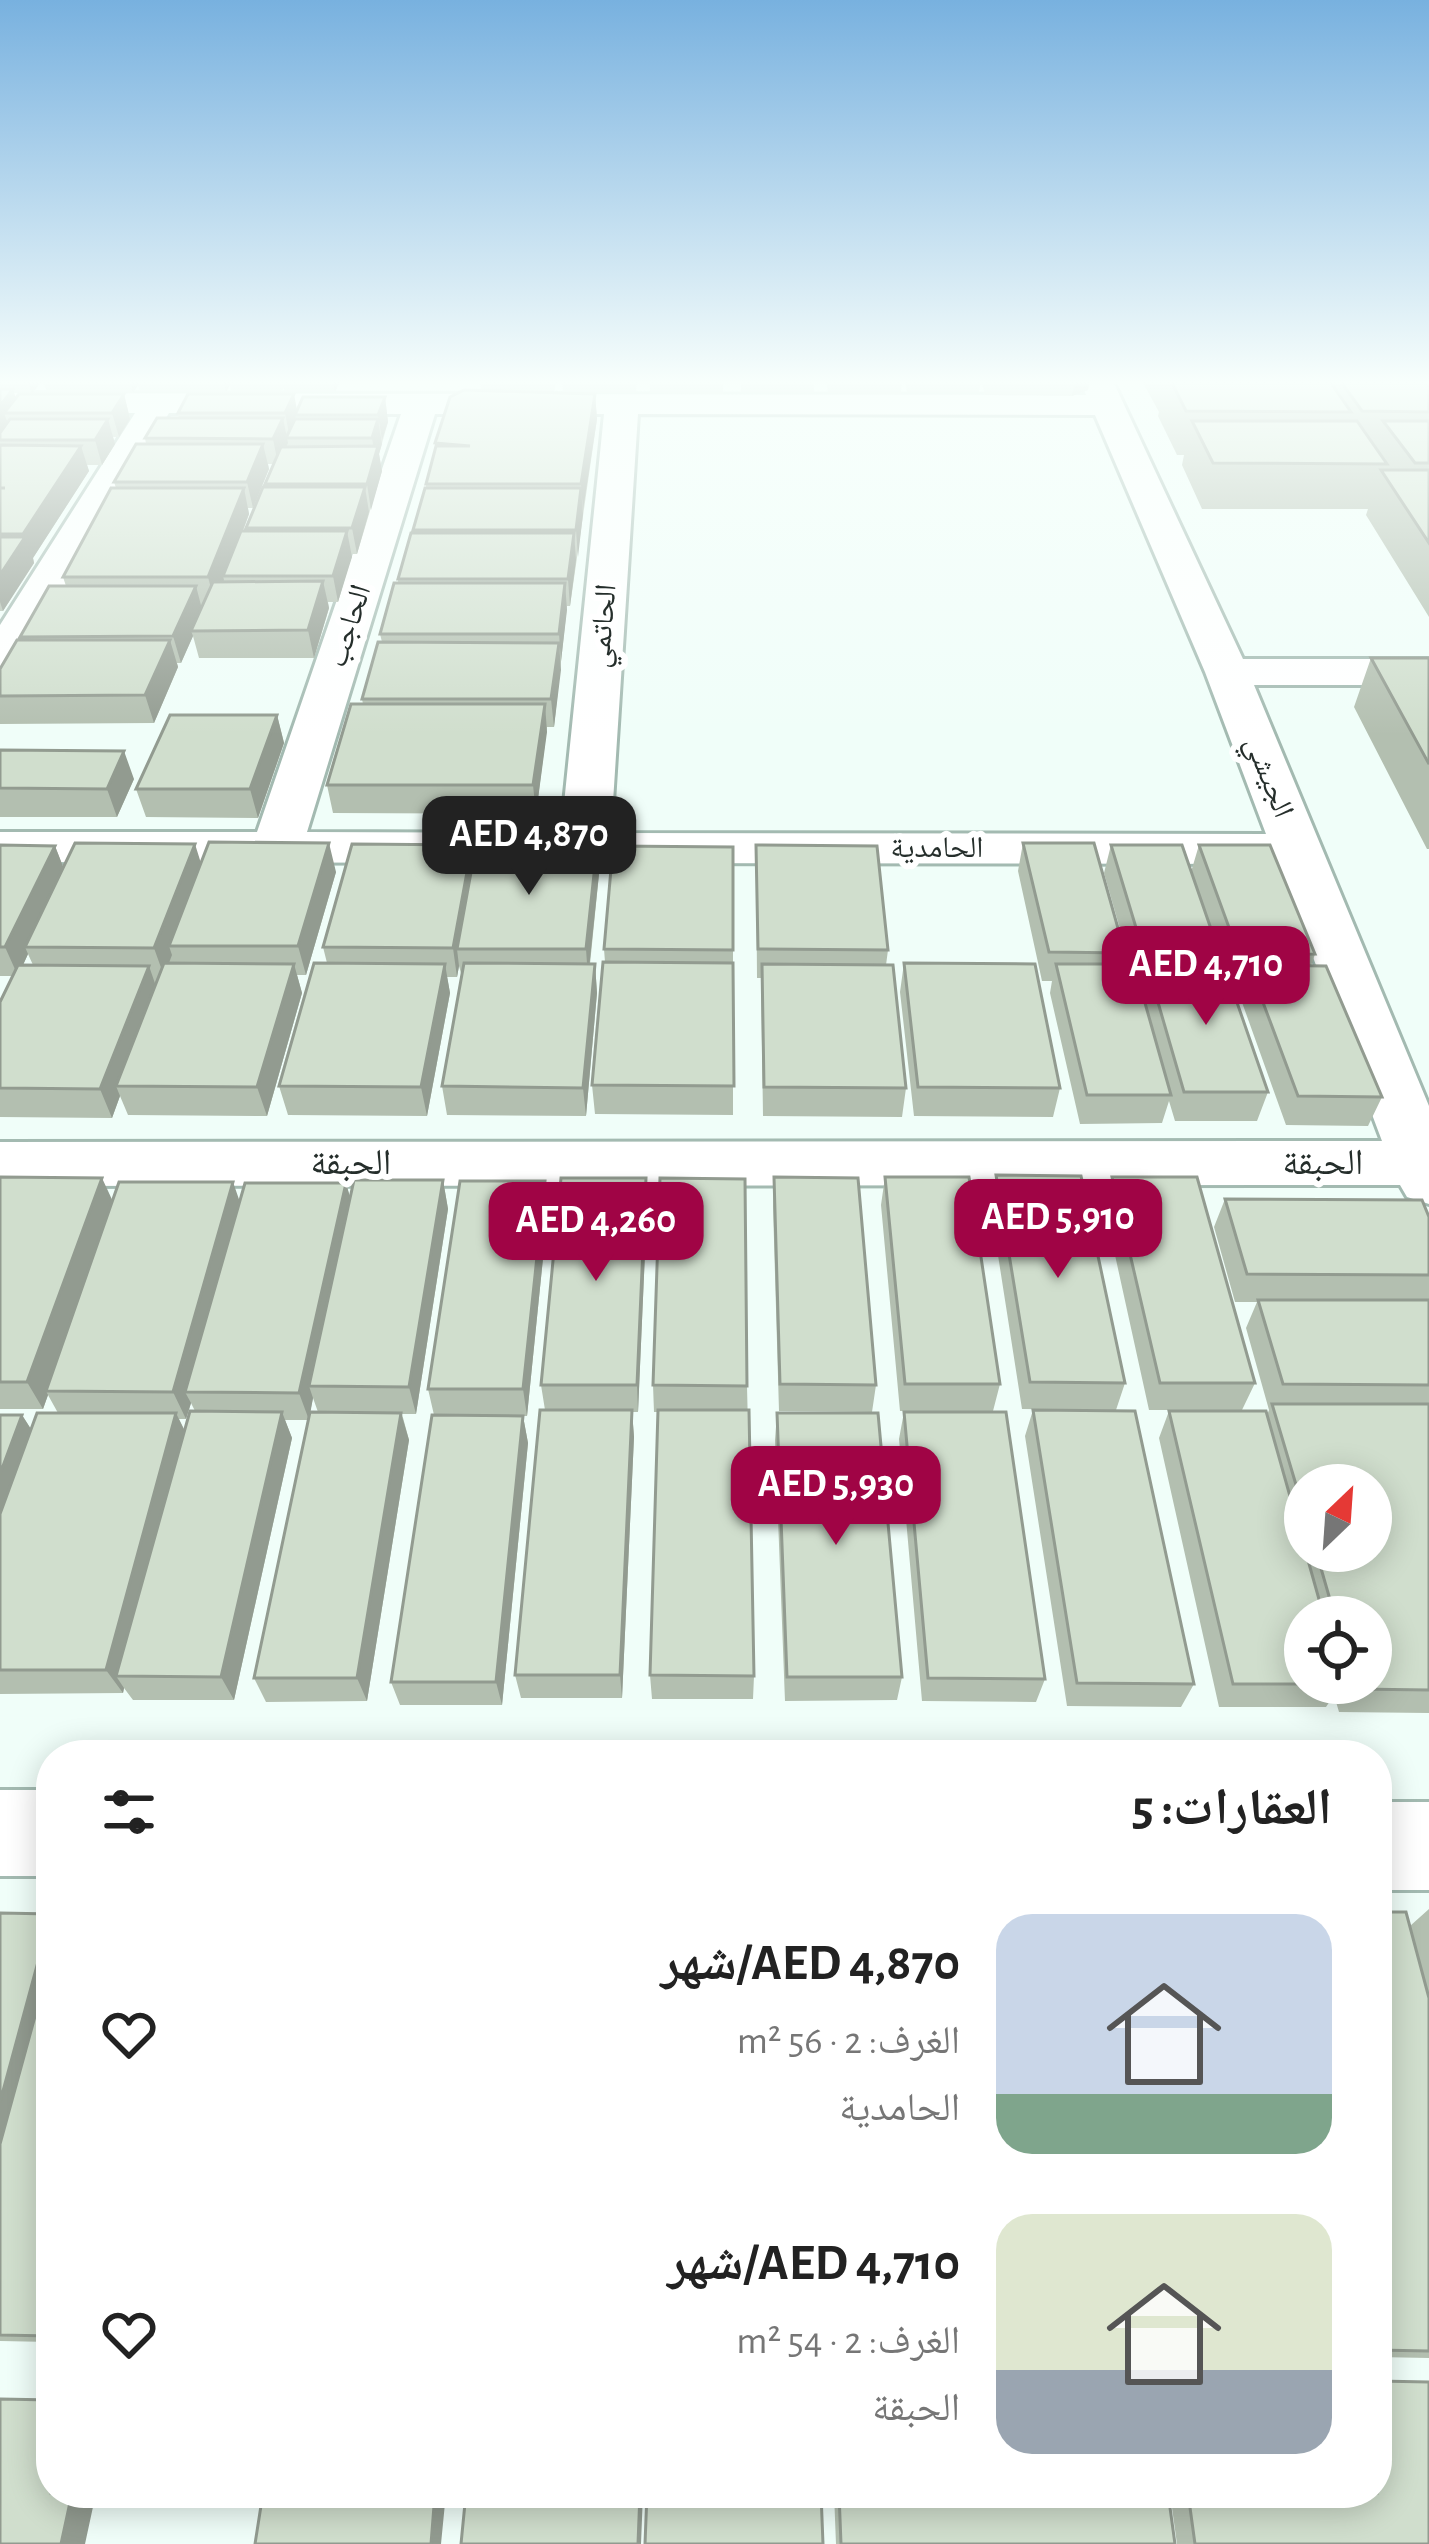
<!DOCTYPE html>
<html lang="ar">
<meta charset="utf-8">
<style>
body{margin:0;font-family:"Alegreya Sans","Noto Naskh Arabic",sans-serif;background:#f2f2f2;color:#222;direction:rtl;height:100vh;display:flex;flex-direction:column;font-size:45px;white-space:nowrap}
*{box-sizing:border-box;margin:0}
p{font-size:39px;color:#767676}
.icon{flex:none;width:66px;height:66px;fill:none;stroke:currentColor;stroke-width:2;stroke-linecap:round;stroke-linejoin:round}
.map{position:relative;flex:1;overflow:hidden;direction:ltr}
.side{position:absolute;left:36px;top:1740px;width:1356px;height:768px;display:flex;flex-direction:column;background:#fff;border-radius:48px;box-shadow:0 6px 30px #0003;direction:rtl}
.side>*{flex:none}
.needle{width:78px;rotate:25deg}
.tools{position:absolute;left:1284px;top:1464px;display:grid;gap:24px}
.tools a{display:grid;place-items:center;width:108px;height:108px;border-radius:50%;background:#fff;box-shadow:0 6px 30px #0003;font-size:60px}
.price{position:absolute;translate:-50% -102px;padding:0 27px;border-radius:24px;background:#a00445;color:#fff;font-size:39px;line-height:78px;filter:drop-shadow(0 3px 6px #0008)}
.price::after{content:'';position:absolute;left:50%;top:72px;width:36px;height:27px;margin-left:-18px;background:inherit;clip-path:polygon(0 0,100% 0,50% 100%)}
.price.current{background:#222;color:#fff}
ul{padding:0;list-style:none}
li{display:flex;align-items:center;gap:36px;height:300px;padding:0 60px}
li span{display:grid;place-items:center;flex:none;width:336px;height:240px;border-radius:36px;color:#555}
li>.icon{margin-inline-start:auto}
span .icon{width:144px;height:144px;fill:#fffc;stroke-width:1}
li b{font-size:51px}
h2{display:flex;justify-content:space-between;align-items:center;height:144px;padding:0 60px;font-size:51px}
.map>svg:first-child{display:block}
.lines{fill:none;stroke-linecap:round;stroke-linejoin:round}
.minor-casing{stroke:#a3bab1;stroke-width:6}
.minor{fill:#fff;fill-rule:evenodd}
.wall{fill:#b3bfb0;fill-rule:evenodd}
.shaded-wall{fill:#929b90}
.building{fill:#d0decd;stroke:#929b90;stroke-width:3}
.labels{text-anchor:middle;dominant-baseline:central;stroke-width:12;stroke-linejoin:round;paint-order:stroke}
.far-street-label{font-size:30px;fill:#252e2b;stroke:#fff}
.street-label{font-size:36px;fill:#252e2b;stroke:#fff}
</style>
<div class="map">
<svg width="1429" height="2544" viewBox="0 0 1429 2544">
<rect width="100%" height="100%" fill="#f0fef9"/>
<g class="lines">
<defs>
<path id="minor" d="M1080 379H1112L1243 659H1429V685H1254L1429 1106V1204L1407 1197 1400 1185 0 1186V1142L1382 1141 1278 864 0 862V832H257L401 414 169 413 22 659 15 668 0 672V625L135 413H0V393L1086 395ZM435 414H604L561 833 307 832ZM638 414 1095 415 1205 672 1266 834 611 833Z
M0 1790H51V1876H0Z
M1377 1802H1429V1890H1377Z"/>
</defs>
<use href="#minor" class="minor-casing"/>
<use href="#minor" class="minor"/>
</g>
<path class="wall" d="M0 379H43L32 394 14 393 15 398 124 394 130 419 119 437H113L115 444 102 465H87L89 471 33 558 34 563 3 611H0Z
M43 379H341L335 392H284V388L281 392H231L230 385 226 392H140L138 385 133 393H47Z
M480 379H557L554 392 595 394 597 419 570 606H567L554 727H547L536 814 333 813 327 785 363 704 362 699 382 642 380 634 398 583V579L426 488V484L436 448 435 443 481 391Z
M562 379H637L636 393H563Z
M650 379H723V394L650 393Z
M741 379H814V393L741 392Z
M826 379H902L901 394 828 393Z
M904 379H981L979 392H907Z
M981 379H1090L1088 390 1072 396 985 395Z
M1141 379H1429V617L1366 515 1368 509H1202L1182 465 1184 455H1177L1158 416 1159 412Z
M385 397 388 422 379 454 382 471 357 554H352L338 602H328L329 608 314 658H199L193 636 181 663H177L178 667 154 723 0 724V669L22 640 20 637 66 586 63 577 116 488 114 482 146 444 145 438 179 418 178 413 297 411ZM268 464H274L265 484 266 487 246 528 247 531H243L249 514 248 508H253L269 469Z
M1371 658H1429V849H1427L1354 707Z
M277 715 284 743 258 818 146 817 136 789Z
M0 750 134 779 117 817H0Z
M1023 843 1125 953 1122 964H1130L1104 873 1111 845 1191 872 1199 845 1315 954 1311 966 1382 1097 1368 1126 1286 1125 1239 994 1243 983H1230L1268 1092 1257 1121H1175L1169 1101 1162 1123 1080 1124 1050 993 1052 981H1042L1018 871Z
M0 845 55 846 63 867 201 864 336 872 306 975H297L302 993 267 1116 128 1115 120 1096 112 1118 0 1117V1002L12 976H0ZM28 954 33 965H23Z
M472 845 474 856 599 874 590 964H595L597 993 586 1116 447 1115 442 1086 462 977 459 966 457 977H447L450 993 427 1116 288 1115 279 1086 327 963 323 947Z
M756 845 888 950 886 965 906 1088 902 1117 763 1116 761 978H757Z
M733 847V1115L595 1114 592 1085 605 962 604 949Z
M904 963 1060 1088 1053 1117 914 1116 900 992Z
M996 1175 1125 1383 1116 1410 1022 1409 990 1204Z
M0 1177 112 1201 240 1202 346 1183 350 1198 443 1180 448 1209 416 1414H402L409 1440 367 1701 266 1702 254 1678 308 1420H285L292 1438 234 1700H133L124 1688 123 1693 0 1694V1415H22L31 1429 58 1413 48 1395 43 1409H0ZM313 1398 318 1412H310ZM191 1403 195 1411 185 1431 179 1419H186Z
M774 1177 876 1385 872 1412 779 1411 773 1206Z
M885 1177 1000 1384 993 1411H900L881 1205Z
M1112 1177 1255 1383 1242 1410H1149L1104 1205Z
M545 1181 548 1209 527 1416H503H523L528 1443 502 1705H400L391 1682 434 1415 428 1389Z
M1225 1199 1429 1275V1713L1339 1712 1334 1695 1326 1707H1219L1159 1438 1169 1411 1267 1415 1269 1410 1246 1328 1257 1302H1235L1214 1227ZM1305 1485 1371 1551H1305ZM1305 1617H1371V1683H1305Z
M647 1207 638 1412H632L634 1437 622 1698H521L515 1675 545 1410 541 1385Z
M653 1385 747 1386 754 1676 753 1699H652L650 1675 658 1412H654Z
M1033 1410 1194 1684 1181 1707 1067 1706 1025 1436Z
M904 1412 1045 1679 1036 1702 922 1701 899 1439Z
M777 1413 902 1677 897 1700 785 1701 775 1440Z
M1429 1909V2358L1377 2357V1912L1410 1926Z
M0 1913 51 1914V2342L0 2341Z
M834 2493H1168L1175 2544H836Z
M1170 2493H1377L1429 2544H1177Z"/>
<path class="shaded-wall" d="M27 379H43L32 394Z
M129 379H136L138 385 133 393Z
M223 379H228L230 385 226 392Z
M332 379H341L335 392Z
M1075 379H1090L1088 390 1072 396Z
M13 389 20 413H4L10 429 0 440V406Z
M124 394 130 419 119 437 112 413Z
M294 394 298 415H295L297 423 290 438 285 413Z
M595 394 597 419 583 510 581 484Z
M385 397 388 422 382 440 378 415Z
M283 418 288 443 278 464 273 439Z
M108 419 115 444 102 465 95 440Z
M378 419 382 444 379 454 382 471 371 510 367 484 375 456 372 438Z
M263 444 269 469 253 508 247 482Z
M81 446 89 471 33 558 34 563 3 611 0 602V575L24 539 23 534Z
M365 487 369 512 357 554 352 528Z
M244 488 249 514 226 576H223L224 580 215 604 208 577Z
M581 488 583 514 578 557 576 530Z
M347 531 352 557 338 602 333 576Z
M574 533 576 560 570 606 568 579Z
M323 581 329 608 314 658 308 630Z
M565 583 567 610 561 661 559 634Z
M196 586 203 613 191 631 193 636 181 663 173 636Z
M170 640 178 667 154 723 145 695Z
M559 643 561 670 554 727 551 699Z
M545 704 547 732 536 814 533 785Z
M277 715 284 743 258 818 250 789Z
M124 751 134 779 117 817 107 789Z
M329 843 336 872 306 975 298 946Z
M195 844 204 873 169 946 172 955 164 976 154 948Z
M472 845 477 874 457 949 459 966 457 977 453 948Z
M55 846 66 874 25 947 28 954 18 976 5 947Z
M597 846 599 874 588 978 586 949Z
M294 964 302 993 267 1116 257 1087Z
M445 964 450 993 427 1116 421 1087Z
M595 964 597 993 586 1116 583 1088Z
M149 966 159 995 116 1086 120 1096 112 1118 100 1089Z
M102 1178 115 1206 46 1391 48 1395 43 1409 27 1382Z
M646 1178 647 1207 638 1412 637 1385Z
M443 1180 448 1209 416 1414 409 1387Z
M545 1181 548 1209 527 1416 523 1389Z
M233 1182 243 1211 185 1392 191 1403 186 1419 173 1392Z
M346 1183 354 1211 309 1386 313 1398 309 1420 299 1393Z
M632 1410 634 1437 622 1698 620 1675Z
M282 1412 292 1438 234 1700 221 1677Z
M176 1413 189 1440 116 1676 124 1688 123 1693 106 1670Z
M401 1413 409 1440 367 1701 357 1678Z
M22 1415 39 1442 0 1549V1474Z
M523 1416 528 1443 502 1705 496 1682Z
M51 1914V2009L0 2204V2102Z
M72 2493H96L85 2544H61Z
M435 2493H446L441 2544H431Z
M640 2493H643L641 2544H638Z"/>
<path class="building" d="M1170 379H1328L1351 412 1186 411Z
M1339 379H1429V412L1362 411Z
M0 389H13L0 406Z
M464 390 595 394 581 484H426L436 446H470L435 443 450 397Z
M19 394H124L112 413H4Z
M188 394H294L285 413H178Z
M303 397H385L378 415H295Z
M157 418H283L273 439 145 438Z
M10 419H108L95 440H0V433Z
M295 419H378L372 438H286Z
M1192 421H1357L1387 464 1213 463Z
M1383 421H1429V463H1415Z
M136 444H263L247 482H114Z
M0 445 81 446 23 534H0V488H5H0Z
M378 446 367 484H265L281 447Z
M1381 470H1429V543Z
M263 487H365L352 528H246Z
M111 488H244L208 577H63Z
M425 488H581L576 530H413Z
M241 531H347L333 576H223Z
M411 533H574L568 579H398Z
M0 537H25L0 575Z
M323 581 308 630 191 631 213 582Z
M394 583H565L559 634H380Z
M49 586H196L173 636 20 637Z
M17 640H170L145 695 0 696V669Z
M378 642 559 643 551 699H362Z
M1371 658H1429V764Z
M351 704H545L533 785H327Z
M170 715H277L250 789H136Z
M0 750 124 751 107 789 0 788Z
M209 842 329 843 298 946H169Z
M75 843 195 844 154 948 25 947Z
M1023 843H1094L1125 953 1049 952Z
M352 844 472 845 453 948 323 947Z
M0 845 55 846 5 947H0Z
M476 845 597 846 586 949H457Z
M756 845 877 846 888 950 758 949Z
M1111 845H1182L1220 955 1144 954Z
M1199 845H1270L1315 954 1239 955Z
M613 846 733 847V950L604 949Z
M1146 961 1223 962 1268 1092H1184Z
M603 962 733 963 734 1086 592 1085Z
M164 963 294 964 257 1087 116 1086Z
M314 963 445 964 421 1087 279 1086Z
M464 963 595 964 583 1088 442 1086Z
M904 963 1035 964 1060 1088 918 1087Z
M762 964 893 965 906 1088 764 1087Z
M1056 964H1134L1171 1095H1087Z
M18 965 149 966 100 1089 0 1088V1002Z
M1249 965 1326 966 1382 1097 1298 1096Z
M996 1175 1081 1176 1125 1383 1030 1382Z
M0 1177 102 1178 27 1382H0Z
M774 1177 858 1178 876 1385 780 1384Z
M885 1177H969L1000 1384H905Z
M1112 1177H1197L1255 1383H1160Z
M561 1178H646L637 1385H541Z
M660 1178 745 1179 747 1386 653 1385Z
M354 1180H443L409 1387 309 1386Z
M460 1181H545L523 1389H428Z
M119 1182H233L173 1392 46 1391Z
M245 1183H346L299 1393 185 1392Z
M1225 1199 1422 1200 1429 1217V1275L1247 1274Z
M1258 1300H1429V1385L1283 1384Z
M1272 1404H1429V1690L1357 1689 1355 1683H1371V1617H1335L1316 1551H1371V1485H1305V1515Z
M540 1410H632L620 1675H515Z
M658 1410H749L754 1676 650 1675Z
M1033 1410 1135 1411 1194 1684 1077 1683Z
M190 1411 282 1412 221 1677 116 1676Z
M1169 1411H1266L1324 1617H1305V1683L1343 1684H1233Z
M310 1412 401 1413 357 1678H254Z
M904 1412H1006L1045 1679 928 1678Z
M37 1413H176L106 1670H0V1514Z
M777 1413H878L902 1677H787Z
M0 1415H22L0 1474Z
M432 1415 523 1416 496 1682H391Z
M1377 1912H1406L1429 1998V2351L1377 2350Z
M0 1913 51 1914 0 2102Z
M51 1958V2336L0 2335V2144Z
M1377 2381 1429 2382V2544H1195L1188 2493H1377Z
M0 2399 51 2400V2493H72L61 2544H0Z
M263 2493H435L431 2544H255Z
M466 2493H640L638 2544H461Z
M647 2493H821L823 2544H645Z
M839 2493H1168L1175 2544H841Z"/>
<linearGradient id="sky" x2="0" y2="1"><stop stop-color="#78b1df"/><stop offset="0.52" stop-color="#f8fffc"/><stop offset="1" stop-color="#f8fffc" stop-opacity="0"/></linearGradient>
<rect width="1429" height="735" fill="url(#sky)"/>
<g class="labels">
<g class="far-street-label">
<text transform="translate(349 626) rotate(-72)">الحاجب</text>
<text transform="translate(603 626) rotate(-85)">الحاتمي</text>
<text transform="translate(1269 777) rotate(68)">الجيشي</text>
<text x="937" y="848">الحامدية</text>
</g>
<g class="street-label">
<text x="351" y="1163">الحبقة</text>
<text x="1323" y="1163">الحبقة</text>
</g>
</g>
</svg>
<div class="tools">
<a><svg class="needle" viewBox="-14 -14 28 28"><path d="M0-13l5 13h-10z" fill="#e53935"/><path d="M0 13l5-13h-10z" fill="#767676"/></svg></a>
<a><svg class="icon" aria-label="locate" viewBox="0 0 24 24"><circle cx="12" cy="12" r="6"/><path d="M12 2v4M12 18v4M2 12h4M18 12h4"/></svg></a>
</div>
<b class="price current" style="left:529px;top:898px">AED 4,870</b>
<b class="price" style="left:1206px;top:1028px">AED 4,710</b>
<b class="price" style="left:1058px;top:1281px">AED 5,910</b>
<b class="price" style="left:596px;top:1284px">AED 4,260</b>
<b class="price" style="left:836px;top:1548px">AED 5,930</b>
<section class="side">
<h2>العقارات: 5<svg class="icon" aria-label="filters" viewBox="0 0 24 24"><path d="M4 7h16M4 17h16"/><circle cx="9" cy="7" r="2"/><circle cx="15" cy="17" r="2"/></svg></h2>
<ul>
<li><span style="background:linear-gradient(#c9d6e8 75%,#7fa58c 0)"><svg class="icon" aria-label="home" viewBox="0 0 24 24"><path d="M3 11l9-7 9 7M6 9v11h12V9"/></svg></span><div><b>AED 4,870/شهر</b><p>الغرف: 2 · 56 m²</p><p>الحامدية</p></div><svg class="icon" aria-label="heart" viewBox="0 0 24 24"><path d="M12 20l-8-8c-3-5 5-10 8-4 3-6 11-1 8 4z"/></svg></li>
<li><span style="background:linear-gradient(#dfe7d0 65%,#9aa5b1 0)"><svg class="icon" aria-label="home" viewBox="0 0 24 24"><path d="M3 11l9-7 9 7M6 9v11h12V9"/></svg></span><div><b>AED 4,710/شهر</b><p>الغرف: 2 · 54 m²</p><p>الحبقة</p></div><svg class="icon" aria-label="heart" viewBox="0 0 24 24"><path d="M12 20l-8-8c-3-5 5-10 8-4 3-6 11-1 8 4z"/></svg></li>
</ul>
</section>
</div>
